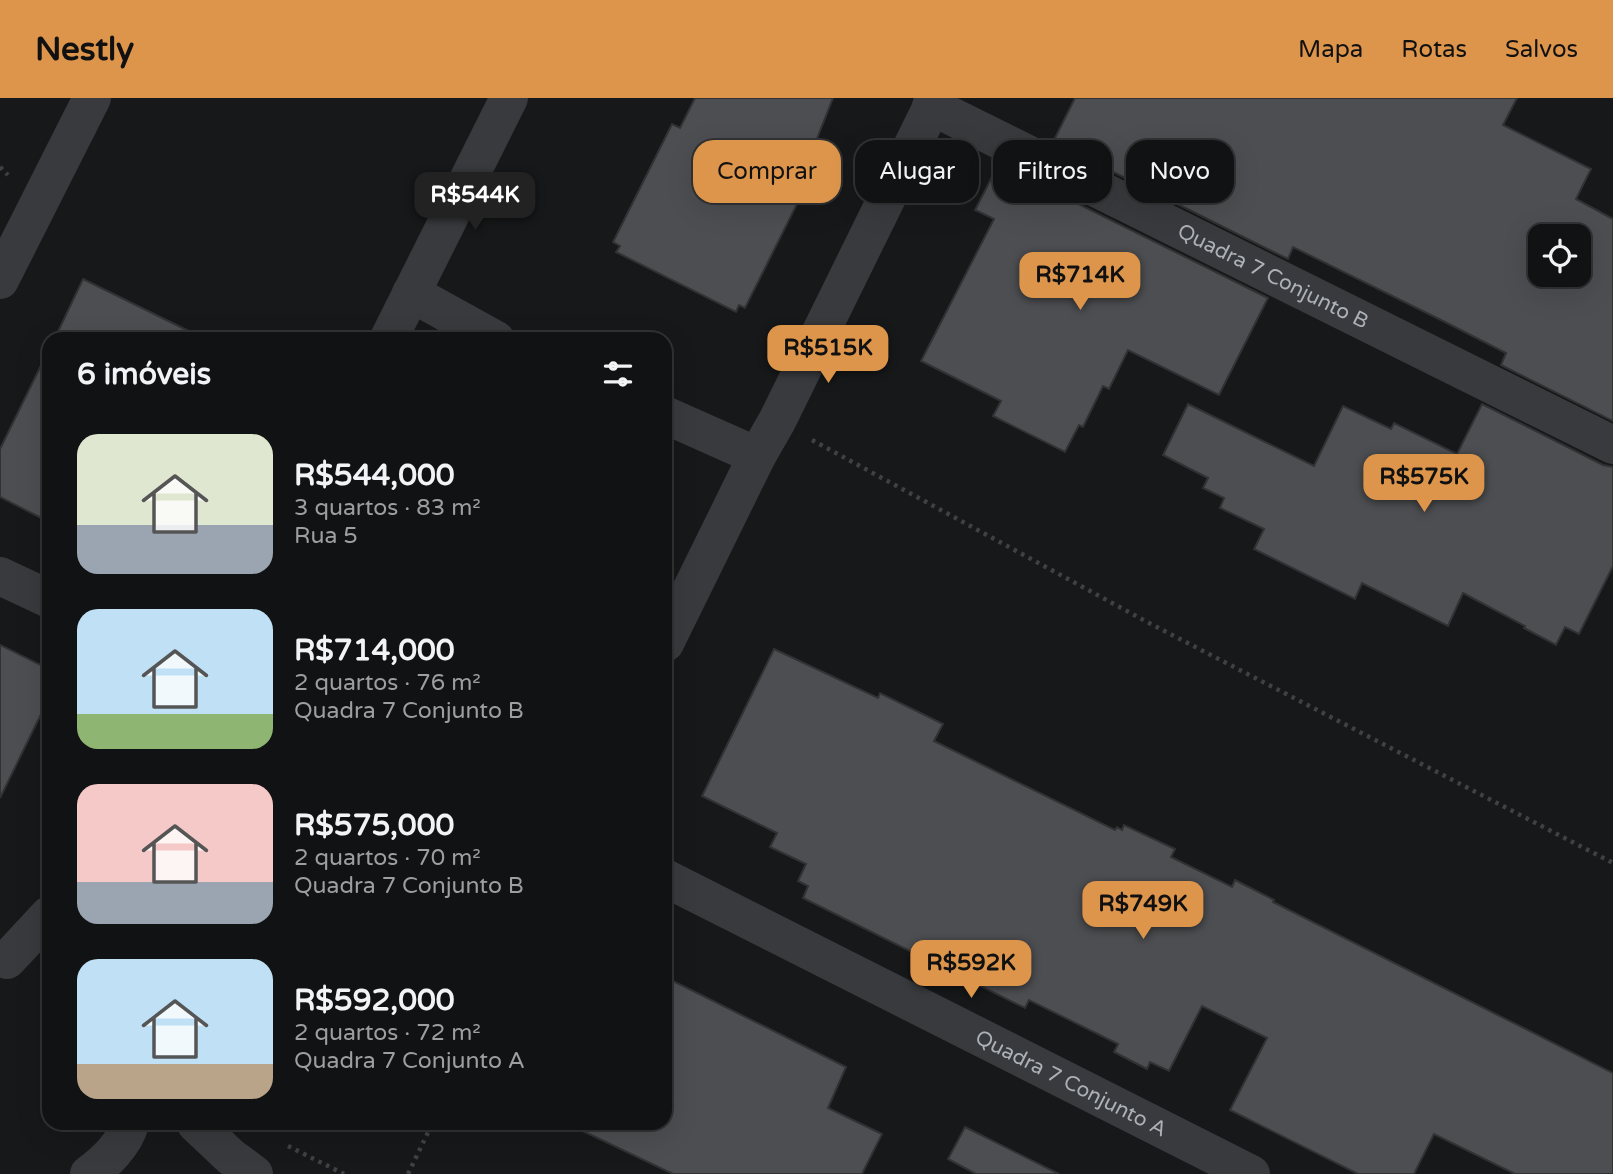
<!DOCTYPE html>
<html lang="pt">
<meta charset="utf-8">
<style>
body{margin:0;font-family:"Varela Round",sans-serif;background:#1e2021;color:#f1f3f6;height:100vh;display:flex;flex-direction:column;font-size:26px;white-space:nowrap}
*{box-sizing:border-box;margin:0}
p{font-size:23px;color:#9c9ea0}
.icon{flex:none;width:38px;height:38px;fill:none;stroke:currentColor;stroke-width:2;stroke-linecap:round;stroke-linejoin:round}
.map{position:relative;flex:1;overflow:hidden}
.panel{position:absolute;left:42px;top:234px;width:630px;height:798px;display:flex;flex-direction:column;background:#111213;border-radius:21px;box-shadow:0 7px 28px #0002,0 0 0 2px #303233}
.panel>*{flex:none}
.banner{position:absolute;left:693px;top:42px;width:665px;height:63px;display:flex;gap:14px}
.buttons{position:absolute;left:1528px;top:126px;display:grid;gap:14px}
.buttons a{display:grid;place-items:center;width:63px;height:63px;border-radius:14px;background:#111213;box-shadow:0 7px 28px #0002,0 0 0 2px #303233;font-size:35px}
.price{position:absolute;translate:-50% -60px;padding:0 16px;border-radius:14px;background:#dd954b;color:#111;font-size:23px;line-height:46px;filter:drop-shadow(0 2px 4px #0008)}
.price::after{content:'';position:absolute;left:50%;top:42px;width:21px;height:16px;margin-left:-10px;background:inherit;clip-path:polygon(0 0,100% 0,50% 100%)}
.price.selected{background:#222;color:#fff}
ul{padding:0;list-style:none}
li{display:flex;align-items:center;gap:21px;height:175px;padding:0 35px}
li span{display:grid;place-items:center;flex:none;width:196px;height:140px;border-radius:21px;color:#555}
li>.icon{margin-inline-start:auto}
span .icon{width:84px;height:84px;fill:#fffc;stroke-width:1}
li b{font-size:30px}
h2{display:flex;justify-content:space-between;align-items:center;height:84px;padding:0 35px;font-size:30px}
.pill{padding:0 24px;border-radius:21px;background:#111213;box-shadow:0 7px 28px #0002,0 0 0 2px #303233;font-size:24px;line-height:63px}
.pill.selected{background:#dd954b;color:#111}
header{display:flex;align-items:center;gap:42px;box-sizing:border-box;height:98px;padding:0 35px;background:#dd954b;color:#111}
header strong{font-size:33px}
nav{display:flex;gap:38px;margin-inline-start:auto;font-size:24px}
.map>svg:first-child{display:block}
.building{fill:#4c4e51;stroke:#323235;stroke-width:2;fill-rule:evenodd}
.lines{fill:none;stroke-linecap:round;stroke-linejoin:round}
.path{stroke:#3f4144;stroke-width:4.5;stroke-dasharray:3.5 5;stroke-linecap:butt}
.minor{stroke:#393a3d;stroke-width:38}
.tertiary{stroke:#393a3d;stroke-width:38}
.labels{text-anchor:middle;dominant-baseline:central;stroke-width:5;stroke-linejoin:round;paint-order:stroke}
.street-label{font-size:21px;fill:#abb1b7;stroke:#121314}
</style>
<header>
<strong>Nestly</strong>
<nav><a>Mapa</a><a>Rotas</a><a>Salvos</a></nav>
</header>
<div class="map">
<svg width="1613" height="1076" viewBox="0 0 1613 1076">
<rect width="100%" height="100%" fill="#171819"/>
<path class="building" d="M695 0H833L798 89 804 92 745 210 739 207 736 214 616 154 620 148 613 144 672 26 680 30Z
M1075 0H1517L1503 27 1591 71 1576 101 1613 121V323L1501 267 1506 255 1443 223 1293 149 1288 161 1053 44ZM1540 138H1578V177H1540Z
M995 73 1031 91 1034 84 1268 200 1219 297 1128 252 1109 291 1103 288 1083 329 1079 327 1065 354 993 318 1001 303 921 263 994 121 975 112Z
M83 181 207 242H54Z
M49 251V424L0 399V351Z
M1188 306 1314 368 1343 308 1391 331 1394 325 1457 356 1482 306 1603 367 1613 369V468L1579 536 1565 529 1556 547 1524 530 1525 528 1463 495 1448 528 1362 485 1355 501 1254 451 1264 431 1220 410 1224 400 1203 390 1208 380 1163 357Z
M0 547 49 571V600L0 700Z
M774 551 878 600 880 595 943 626 934 643 1115 732 1117 729 1122 732 1124 727 1175 751 1171 759 1232 789 1235 782 1274 802 1273 804 1613 975V1076H1515L1434 1036 1414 1076H1358L1230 1012 1267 940 1202 908 1169 973 1150 964 1147 971 1114 954 1118 946 1029 902 1025 910 803 800 808 788 798 783 806 766 770 749 777 735 702 698Z
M665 879 846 969 828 1010 882 1036 862 1076H673L568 1026H665Z
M965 1029 1059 1076H976L948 1061Z"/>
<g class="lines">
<path class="path" d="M0 69 8 77
M812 342 1149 525 1613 765
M288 1048 344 1076
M408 1076 432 1026"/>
<g class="minor">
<path id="s1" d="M931 8 1613 347"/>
<path d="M0 182 92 0"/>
<path d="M411 195 496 242"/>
<path d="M665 317 757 358"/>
<path d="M0 478 49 501"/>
<path d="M665 545 757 358 777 323 936 0"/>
<path id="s2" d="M665 780 1251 1076"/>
</g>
<path class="tertiary" d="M388 242 509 0
M7 862 49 817
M196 1026 231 1059 254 1076
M89 1076C106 1064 124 1046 130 1026"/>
</g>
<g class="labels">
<g class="street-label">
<text stroke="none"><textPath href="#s1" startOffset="382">Quadra 7 Conjunto B</textPath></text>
<text stroke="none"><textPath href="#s2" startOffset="455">Quadra 7 Conjunto A</textPath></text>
</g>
</g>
</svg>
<div class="buttons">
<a><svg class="icon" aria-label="locate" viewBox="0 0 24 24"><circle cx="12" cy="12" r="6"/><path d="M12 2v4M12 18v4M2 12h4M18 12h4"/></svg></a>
</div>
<b class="price selected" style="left:475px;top:134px">R$544K</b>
<b class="price" style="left:1080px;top:214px">R$714K</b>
<b class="price" style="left:828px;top:287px">R$515K</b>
<b class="price" style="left:1424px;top:416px">R$575K</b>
<b class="price" style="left:1143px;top:843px">R$749K</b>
<b class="price" style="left:971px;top:902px">R$592K</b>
<div class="banner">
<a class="pill selected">Comprar</a>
<a class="pill">Alugar</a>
<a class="pill">Filtros</a>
<a class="pill">Novo</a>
</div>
<section class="panel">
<h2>6 imóveis<svg class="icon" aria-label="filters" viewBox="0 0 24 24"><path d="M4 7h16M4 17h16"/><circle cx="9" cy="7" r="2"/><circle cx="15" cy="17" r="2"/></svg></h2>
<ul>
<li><span style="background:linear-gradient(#dfe7d0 65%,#9aa5b1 0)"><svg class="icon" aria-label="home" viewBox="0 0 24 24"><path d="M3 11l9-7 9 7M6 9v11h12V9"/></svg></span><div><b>R$544,000</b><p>3 quartos · 83 m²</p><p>Rua 5</p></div></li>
<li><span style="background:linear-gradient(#bfe0f5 75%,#8fb573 0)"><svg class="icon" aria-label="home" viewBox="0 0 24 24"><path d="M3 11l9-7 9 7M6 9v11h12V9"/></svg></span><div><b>R$714,000</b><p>2 quartos · 76 m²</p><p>Quadra 7 Conjunto B</p></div></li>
<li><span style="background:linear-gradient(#f6c9c9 70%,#9aa5b1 0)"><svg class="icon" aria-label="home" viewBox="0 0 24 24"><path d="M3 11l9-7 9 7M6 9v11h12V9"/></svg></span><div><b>R$575,000</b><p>2 quartos · 70 m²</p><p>Quadra 7 Conjunto B</p></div></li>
<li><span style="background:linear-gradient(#bfe0f5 75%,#b9a48a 0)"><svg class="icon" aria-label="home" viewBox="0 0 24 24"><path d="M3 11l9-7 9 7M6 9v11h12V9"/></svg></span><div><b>R$592,000</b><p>2 quartos · 72 m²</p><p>Quadra 7 Conjunto A</p></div></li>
</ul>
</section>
</div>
